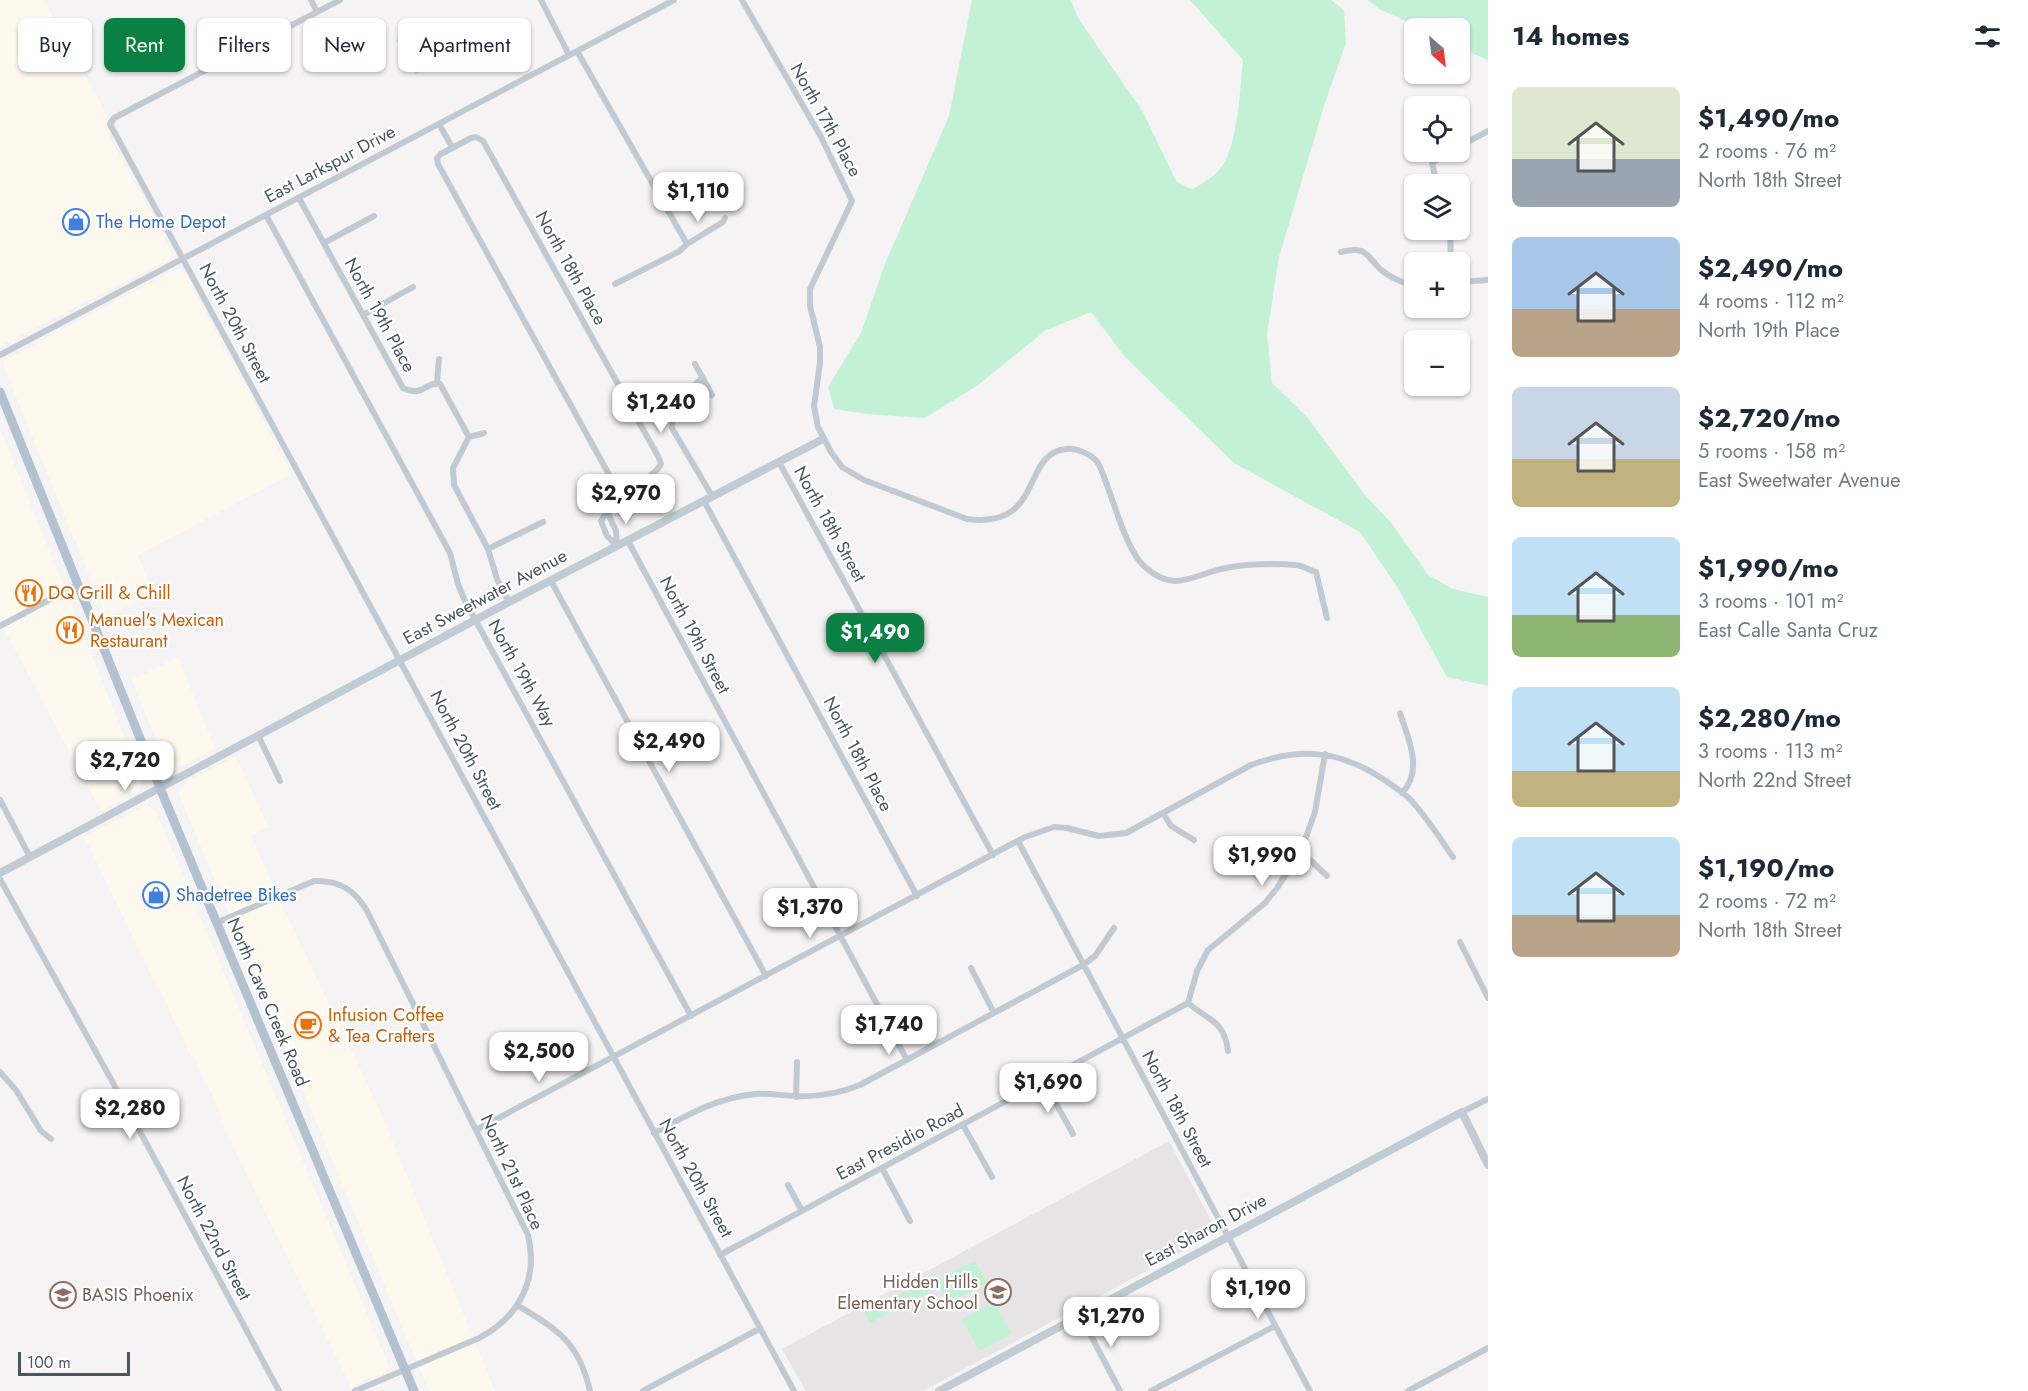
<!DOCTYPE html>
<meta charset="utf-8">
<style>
body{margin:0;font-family:Jost,sans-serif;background:#f6f6f7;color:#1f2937;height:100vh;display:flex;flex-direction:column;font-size:22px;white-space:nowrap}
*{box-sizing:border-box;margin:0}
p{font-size:20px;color:#747a83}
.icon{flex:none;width:33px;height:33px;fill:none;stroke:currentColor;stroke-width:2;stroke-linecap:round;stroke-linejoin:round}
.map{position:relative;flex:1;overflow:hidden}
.panel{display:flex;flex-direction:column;background:#fff;width:540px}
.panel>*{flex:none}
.hud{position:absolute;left:18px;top:18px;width:570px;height:54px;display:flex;gap:12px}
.needle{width:39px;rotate:152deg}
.buttons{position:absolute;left:1404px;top:18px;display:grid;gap:12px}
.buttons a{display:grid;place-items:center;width:66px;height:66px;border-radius:9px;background:#fff;box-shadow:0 2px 4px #0004;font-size:30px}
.scale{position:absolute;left:18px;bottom:15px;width:112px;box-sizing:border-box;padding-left:6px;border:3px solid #4a5661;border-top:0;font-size:16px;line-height:21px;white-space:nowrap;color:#4a5661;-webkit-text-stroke:4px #fff;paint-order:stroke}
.price{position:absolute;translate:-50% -51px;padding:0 14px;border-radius:12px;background:#fff;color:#222;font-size:20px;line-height:39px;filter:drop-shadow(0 2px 3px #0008)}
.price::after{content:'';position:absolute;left:50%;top:36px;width:18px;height:14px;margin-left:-9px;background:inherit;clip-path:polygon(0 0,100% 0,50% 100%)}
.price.on{background:#0b8043;color:#fff}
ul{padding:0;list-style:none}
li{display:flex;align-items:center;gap:18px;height:150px;padding:0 24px}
li span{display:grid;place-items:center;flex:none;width:168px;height:120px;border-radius:9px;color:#555}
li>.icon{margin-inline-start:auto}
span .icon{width:72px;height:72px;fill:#fffc;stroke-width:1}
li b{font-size:26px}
h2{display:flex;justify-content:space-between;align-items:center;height:72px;padding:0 24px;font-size:26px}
.chip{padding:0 21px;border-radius:9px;background:#fff;box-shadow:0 2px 4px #0004;font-size:21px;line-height:54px}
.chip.on{background:#0b8043;color:#fff}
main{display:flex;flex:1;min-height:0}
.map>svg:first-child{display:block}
.commercial{fill:#fdf9ef}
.education{fill:#e6e4e5}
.green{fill:#c3f1d5}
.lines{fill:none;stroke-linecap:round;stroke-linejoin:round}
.street{stroke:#c1cad2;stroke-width:6}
.secondary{stroke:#c1cbd6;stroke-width:8}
.primary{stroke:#b3c2d1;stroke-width:9}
.labels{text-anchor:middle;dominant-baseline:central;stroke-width:4.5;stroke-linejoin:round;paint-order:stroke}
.street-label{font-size:18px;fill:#4a5661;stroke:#fff}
.shop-label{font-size:18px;fill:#366cbe;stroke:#fff;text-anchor:start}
.food-label{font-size:18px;fill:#c56008;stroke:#fff;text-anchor:start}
.education-label{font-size:18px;fill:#785e54;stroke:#fff;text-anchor:end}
</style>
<main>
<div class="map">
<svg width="1488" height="1391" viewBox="0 0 1488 1391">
<rect width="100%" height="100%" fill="#f5f3f3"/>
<path class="commercial" d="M0 0H44L107 115 104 126 172 252 169 259 0 346Z
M174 270H180L184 273 292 474 138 555 153 594 106 616 3 365 4 361Z
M0 429 142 780 139 790 101 811 0 621Z
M178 657 215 749 173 770 166 765 132 680Z
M236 756 268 827 251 835 274 888 381 1113 495 1391H429L180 797 179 794 183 786 196 776Z
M147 805 156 811 388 1364V1368L384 1372 351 1387 220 1120 222 1118 206 1081H204L194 1056 191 1057 178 1026H176L165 999 155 983 84 836Z"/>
<path class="education" d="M1169 1141 1215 1228 1213 1235 923 1391H806L782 1349Z"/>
<path class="green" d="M972 0H1071L1078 18 1143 112 1176 181 1192 190C1201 184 1212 178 1219 170 1238 150 1240 88 1243 60L1190 0H1331L1344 10 1346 43 1324 106 1279 257 1267 334 1272 383 1308 418 1364 494 1393 525 1428 575 1453 589 1488 597V686L1447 677 1398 588 1360 532 1234 463 1125 357 1091 312 1046 330 978 385 925 418 866 414 834 409 828 387 861 333 885 264 949 116Z
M1367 0H1488V60L1460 48V28H1422L1381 10Z
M414 30 433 65 415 75 396 40Z
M976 1262 987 1283 948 1303 936 1281 968 1264Z
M925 1281 930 1291 870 1323 865 1313Z
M994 1302 1012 1334 979 1351 962 1319Z"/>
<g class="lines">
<path class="street" d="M311 0 317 12
M340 0 114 118 110 124 794 1391
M541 0 569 55
M742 0 821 137 852 201 810 289V306L820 347V363L814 406 818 427 831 452 842 467 864 480 967 519C1045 529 1020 454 1066 449 1076 448 1092 454 1098 463 1101 468 1103 474 1105 480 1115 504 1126 550 1145 567 1176 595 1195 573 1226 568 1243 564 1277 563 1295 565 1302 565 1309 570 1316 572L1327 618
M577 51 687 244
M439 124 452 147
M1460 146 1488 131
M1437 184 1432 163 1450 152
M299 198 403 388C424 398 425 381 440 384L469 437 453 468 454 485 488 549 497 579 509 602
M266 215 450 553 458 584 465 601 691 1016
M1450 230 1451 262
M324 243 374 216
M1341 252C1367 246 1365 254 1380 269 1390 278 1402 282 1414 286
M1460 282 1488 280
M615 284 680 251 687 244 723 222 725 218
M363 315 413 287
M0 355 674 0
M695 364 712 395
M703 378C689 387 672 411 672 428L712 496
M437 382 439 359
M469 437 484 433
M779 462 993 855
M704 501 917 896
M607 511 616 531 617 546
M628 541 907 1060
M617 546 607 536 601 521 613 503 618 491 438 164 437 158 441 154 471 138 476 137 483 141 659 458 661 464C654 477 632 487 618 491
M488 549 543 522
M551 581 766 976
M0 626 77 585
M1400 713C1408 738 1424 770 1402 793
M258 735 280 781
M0 800 30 857
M1163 813 1171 826 1194 840
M1018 841 1310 1391
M1301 851 1327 876
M0 879 143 1137 279 1391
M216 923 314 881C339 880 355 890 367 911L528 1235C539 1280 518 1318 479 1338L355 1391
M1460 942 1488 998
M971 968 994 1013
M1188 1003 1197 971 1208 950 1265 903 1277 888 1301 851 1315 812 1325 754
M1188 1003C1209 1021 1224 1020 1228 1051
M0 1072 16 1090 41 1131 51 1139
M1044 1082 1073 1134
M796 1097 797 1062
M1462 1112 1488 1099
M963 1125 992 1177
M476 1130 1025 837 1054 827 1067 828 1099 836 1126 833 1251 765C1300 747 1339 750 1383 779 1392 785 1401 791 1409 798 1426 816 1439 837 1453 857
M654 1133C687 1115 718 1097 756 1094 769 1093 783 1096 797 1096 819 1097 840 1093 860 1085L1083 965 1095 956 1114 928
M882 1168 910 1221
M788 1185 802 1211
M720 1255 1188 1003
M517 1305C558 1330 579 1342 590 1391
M1080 1315 1120 1391
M643 1391 759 1329
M1151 1391 1275 1326
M1408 1391 1488 1348"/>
<path class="secondary" d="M0 873 509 602 823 439
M939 1391 1462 1112 1488 1165"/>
<path class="primary" d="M0 392 165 800 414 1391"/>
</g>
<defs>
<symbol id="shop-ring" viewBox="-11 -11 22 22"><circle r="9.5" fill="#fff" stroke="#3f7fe0" stroke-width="1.5"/><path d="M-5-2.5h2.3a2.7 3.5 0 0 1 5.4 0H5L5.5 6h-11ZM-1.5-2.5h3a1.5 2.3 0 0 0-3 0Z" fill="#3f7fe0"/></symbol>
<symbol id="restaurant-ring" viewBox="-11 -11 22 22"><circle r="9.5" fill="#fff" stroke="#e8710a" stroke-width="1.5"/><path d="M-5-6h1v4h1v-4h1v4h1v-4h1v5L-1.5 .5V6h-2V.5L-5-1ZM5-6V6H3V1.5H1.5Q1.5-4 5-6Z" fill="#e8710a"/></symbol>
<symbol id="cafe-ring" viewBox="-11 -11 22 22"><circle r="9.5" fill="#fff" stroke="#e8710a" stroke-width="1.5"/><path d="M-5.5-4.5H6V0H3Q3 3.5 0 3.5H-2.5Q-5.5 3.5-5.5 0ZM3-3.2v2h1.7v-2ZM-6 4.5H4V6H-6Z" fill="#e8710a"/></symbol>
<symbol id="school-ring" viewBox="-11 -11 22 22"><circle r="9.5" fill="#fff" stroke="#8d6e63" stroke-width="1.5"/><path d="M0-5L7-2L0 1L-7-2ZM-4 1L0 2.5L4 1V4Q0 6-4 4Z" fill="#8d6e63"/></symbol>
</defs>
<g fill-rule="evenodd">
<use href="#shop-ring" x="61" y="207" width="30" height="30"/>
<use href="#restaurant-ring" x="14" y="578" width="30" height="30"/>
<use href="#restaurant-ring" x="55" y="615" width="30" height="30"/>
<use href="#shop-ring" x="141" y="880" width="30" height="30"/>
<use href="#cafe-ring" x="293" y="1010" width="30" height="30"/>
<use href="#school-ring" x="983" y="1277" width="30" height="30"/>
<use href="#school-ring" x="48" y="1280" width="30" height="30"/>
</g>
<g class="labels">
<g class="street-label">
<text transform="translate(826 120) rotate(61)">North 17th Place</text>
<text transform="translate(330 164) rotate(-28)">East Larkspur Drive</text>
<text transform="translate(571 268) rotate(61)">North 18th Place</text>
<text transform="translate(380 315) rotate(61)">North 19th Place</text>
<text transform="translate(235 323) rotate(62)">North 20th Street</text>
<text transform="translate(830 524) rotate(61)">North 18th Street</text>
<text transform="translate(485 597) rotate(-28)">East Sweetwater Avenue</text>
<text transform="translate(695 635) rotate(62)">North 19th Street</text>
<text transform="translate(522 673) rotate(61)">North 19th Way</text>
<text transform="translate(466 750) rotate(62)">North 20th Street</text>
<text transform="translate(858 754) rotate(62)">North 18th Place</text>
<text transform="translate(268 1002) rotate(67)">North Cave Creek Road</text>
<text transform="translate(1177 1109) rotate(62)">North 18th Street</text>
<text transform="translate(900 1142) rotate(-28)">East Presidio Road</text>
<text transform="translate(512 1172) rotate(65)">North 21st Place</text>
<text transform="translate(696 1178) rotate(61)">North 20th Street</text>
<text transform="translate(1206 1230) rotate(-28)">East Sharon Drive</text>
<text transform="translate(214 1238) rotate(62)">North 22nd Street</text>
</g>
<g class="shop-label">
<text x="96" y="222">The Home Depot</text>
<text x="176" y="895">Shadetree Bikes</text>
</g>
<g class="food-label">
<text x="48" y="593">DQ Grill &amp; Chill</text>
<text x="90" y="620">Manuel's Mexican<tspan x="90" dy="21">Restaurant</tspan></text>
<text x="328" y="1015">Infusion Coffee<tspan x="328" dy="21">&amp; Tea Crafters</tspan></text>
</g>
<g class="education-label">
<text x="978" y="1282">Hidden Hills<tspan x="978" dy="21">Elementary School</tspan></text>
<text x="82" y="1295" text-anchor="start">BASIS Phoenix</text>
</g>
</g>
</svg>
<div class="buttons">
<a><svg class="needle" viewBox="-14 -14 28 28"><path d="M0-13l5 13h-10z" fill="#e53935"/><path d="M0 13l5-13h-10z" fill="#747a83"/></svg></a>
<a><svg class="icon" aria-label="locate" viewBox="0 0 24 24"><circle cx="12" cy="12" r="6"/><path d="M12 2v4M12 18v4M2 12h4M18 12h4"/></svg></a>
<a><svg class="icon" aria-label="layers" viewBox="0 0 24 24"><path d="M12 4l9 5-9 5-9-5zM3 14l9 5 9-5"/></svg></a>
<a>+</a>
<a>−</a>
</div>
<div class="scale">100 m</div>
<b class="price" style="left:698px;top:223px">$1,110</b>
<b class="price" style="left:661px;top:434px">$1,240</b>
<b class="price" style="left:626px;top:525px">$2,970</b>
<b class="price on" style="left:875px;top:664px">$1,490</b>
<b class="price" style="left:669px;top:773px">$2,490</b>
<b class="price" style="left:125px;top:792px">$2,720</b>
<b class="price" style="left:1262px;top:887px">$1,990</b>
<b class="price" style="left:810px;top:939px">$1,370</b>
<b class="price" style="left:889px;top:1056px">$1,740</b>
<b class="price" style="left:539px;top:1083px">$2,500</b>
<b class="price" style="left:1048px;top:1114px">$1,690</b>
<b class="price" style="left:130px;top:1140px">$2,280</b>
<b class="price" style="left:1258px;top:1320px">$1,190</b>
<b class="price" style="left:1111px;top:1348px">$1,270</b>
<div class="hud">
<a class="chip">Buy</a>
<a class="chip on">Rent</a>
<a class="chip">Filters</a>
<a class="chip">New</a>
<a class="chip">Apartment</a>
</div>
</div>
<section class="panel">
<h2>14 homes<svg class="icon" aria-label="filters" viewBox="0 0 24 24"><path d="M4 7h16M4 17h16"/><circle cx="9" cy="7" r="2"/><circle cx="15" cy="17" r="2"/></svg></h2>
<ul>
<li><span style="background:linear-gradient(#dfe7d0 60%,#9aa5b1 0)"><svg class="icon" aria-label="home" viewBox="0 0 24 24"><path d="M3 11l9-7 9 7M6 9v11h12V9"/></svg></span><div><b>$1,490/mo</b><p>2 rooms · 76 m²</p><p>North 18th Street</p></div></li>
<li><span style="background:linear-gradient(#a9c7e8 60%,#b9a48a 0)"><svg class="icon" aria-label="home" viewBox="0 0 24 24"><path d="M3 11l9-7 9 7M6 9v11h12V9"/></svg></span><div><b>$2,490/mo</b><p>4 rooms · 112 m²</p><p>North 19th Place</p></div></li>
<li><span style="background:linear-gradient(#c9d6e8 60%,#c2b280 0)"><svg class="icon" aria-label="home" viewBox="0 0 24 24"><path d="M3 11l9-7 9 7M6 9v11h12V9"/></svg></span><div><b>$2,720/mo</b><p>5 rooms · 158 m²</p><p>East Sweetwater Avenue</p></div></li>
<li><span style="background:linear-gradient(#bfe0f5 65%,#8fb573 0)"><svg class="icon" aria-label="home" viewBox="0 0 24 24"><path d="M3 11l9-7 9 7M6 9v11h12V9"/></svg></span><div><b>$1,990/mo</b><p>3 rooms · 101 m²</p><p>East Calle Santa Cruz</p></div></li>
<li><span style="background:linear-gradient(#bfe0f5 70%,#c2b280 0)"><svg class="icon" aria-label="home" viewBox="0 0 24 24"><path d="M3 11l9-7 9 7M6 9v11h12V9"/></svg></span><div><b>$2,280/mo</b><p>3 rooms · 113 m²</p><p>North 22nd Street</p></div></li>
<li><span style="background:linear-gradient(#bfe0f5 65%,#b9a48a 0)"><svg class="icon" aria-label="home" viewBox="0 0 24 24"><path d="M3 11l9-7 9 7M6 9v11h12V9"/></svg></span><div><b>$1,190/mo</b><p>2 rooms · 72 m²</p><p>North 18th Street</p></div></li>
</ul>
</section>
</main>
